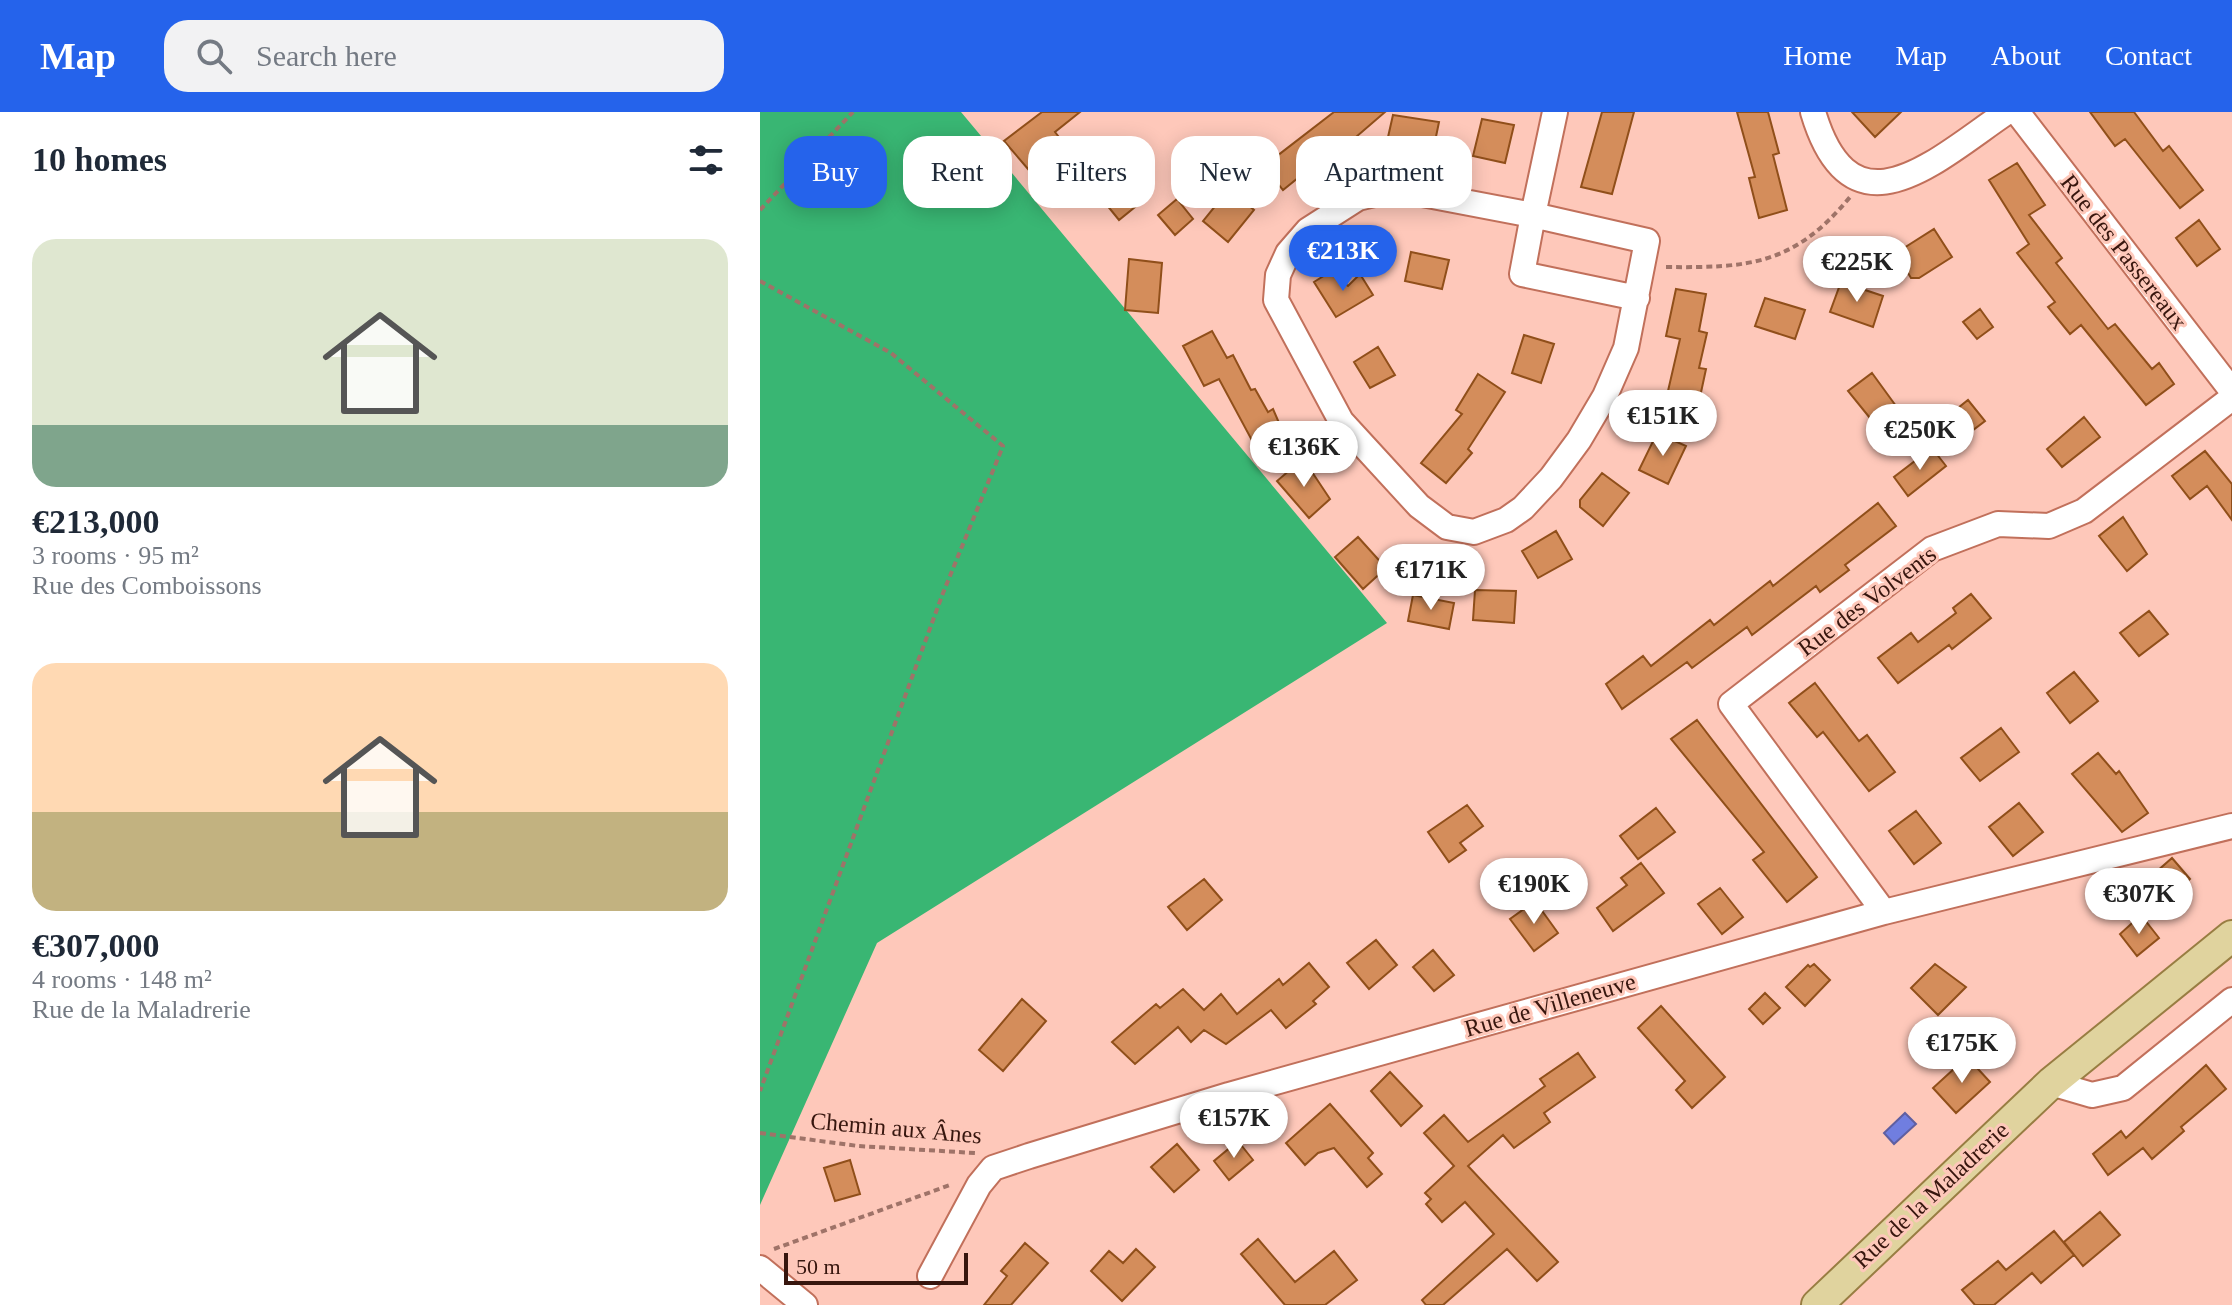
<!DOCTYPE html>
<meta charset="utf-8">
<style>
body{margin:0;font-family:Georgia,serif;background:#f2f2f3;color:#1f2937;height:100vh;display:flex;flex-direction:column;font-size:30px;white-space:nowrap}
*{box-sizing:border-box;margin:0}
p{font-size:26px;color:#747a83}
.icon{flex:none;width:44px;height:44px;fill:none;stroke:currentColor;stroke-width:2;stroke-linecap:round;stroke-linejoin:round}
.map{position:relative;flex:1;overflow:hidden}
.details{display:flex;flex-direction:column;background:#fff;width:760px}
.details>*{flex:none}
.guide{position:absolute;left:24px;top:24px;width:760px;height:72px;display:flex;gap:16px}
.scale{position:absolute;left:24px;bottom:20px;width:184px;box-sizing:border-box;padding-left:8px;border:4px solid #37160e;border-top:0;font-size:22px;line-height:28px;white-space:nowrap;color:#37160e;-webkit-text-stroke:6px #fec8ba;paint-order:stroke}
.price{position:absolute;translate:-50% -68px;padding:0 18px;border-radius:28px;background:#fff;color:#222;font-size:26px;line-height:52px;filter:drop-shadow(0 2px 4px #0008)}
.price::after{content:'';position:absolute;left:50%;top:48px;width:24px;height:18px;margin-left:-12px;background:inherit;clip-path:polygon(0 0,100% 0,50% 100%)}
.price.current{background:#2563eb;color:#fff}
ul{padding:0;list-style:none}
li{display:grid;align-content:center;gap:16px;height:424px;padding:0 32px}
li span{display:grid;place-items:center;height:248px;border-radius:24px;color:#555}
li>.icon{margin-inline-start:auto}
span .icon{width:144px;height:144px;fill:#fffc;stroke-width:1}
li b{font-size:34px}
h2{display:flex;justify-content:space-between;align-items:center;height:96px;padding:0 32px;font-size:34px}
.tag{padding:0 28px;border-radius:24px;background:#fff;box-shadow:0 4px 20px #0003;font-size:28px;line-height:72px}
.tag.current{background:#2563eb;color:#fff}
header{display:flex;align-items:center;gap:48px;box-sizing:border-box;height:112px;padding:0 40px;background:#2563eb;color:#fff}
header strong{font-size:38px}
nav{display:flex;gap:44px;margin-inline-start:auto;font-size:28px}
.search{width:560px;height:72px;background:#f2f2f3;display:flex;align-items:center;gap:20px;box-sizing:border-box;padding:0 28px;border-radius:24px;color:#747a83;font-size:30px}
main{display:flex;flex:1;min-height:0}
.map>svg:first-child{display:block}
.forest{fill:#39b673}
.water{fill:#707ee0;stroke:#5f5fa1;stroke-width:2}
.building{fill:#d48d5b;stroke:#904f1a;stroke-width:2}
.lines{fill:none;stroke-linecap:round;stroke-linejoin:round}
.minor-casing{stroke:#c1705b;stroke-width:28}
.major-casing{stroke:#987d42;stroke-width:34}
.path{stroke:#9f7368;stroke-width:4;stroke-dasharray:6 4;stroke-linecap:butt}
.minor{stroke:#fff;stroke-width:24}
.major{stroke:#e0d39e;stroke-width:30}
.labels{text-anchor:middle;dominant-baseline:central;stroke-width:6;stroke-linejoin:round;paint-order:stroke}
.street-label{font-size:24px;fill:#37160e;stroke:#fec8ba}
</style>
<header>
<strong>Map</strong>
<div class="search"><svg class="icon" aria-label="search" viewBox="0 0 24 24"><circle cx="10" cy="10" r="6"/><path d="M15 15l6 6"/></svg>Search here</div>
<nav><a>Home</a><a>Map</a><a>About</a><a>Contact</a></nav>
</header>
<main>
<section class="details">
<h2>10 homes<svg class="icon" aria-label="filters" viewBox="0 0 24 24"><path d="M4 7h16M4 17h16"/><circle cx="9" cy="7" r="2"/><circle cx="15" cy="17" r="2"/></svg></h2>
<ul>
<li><span style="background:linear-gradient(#dfe7d0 75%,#7fa58c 0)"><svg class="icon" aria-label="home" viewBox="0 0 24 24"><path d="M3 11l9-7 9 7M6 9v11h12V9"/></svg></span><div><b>€213,000</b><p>3 rooms · 95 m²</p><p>Rue des Comboissons</p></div></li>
<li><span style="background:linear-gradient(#ffd9b3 60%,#c2b280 0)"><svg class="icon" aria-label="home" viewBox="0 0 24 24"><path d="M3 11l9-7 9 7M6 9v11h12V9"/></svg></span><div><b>€307,000</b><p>4 rooms · 148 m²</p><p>Rue de la Maladrerie</p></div></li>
</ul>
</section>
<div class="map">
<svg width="1472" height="1193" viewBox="0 0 1472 1193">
<rect width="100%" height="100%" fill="#fec8ba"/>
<path class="forest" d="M0 0H201L627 511 117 831 0 1093Z"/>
<path class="water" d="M1145 1001 1156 1012 1134 1032 1124 1021Z"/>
<path class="building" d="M282 0H320L295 20 302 29 268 57 244 29Z
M574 0H625L574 44 570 40 523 78 504 54Z
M842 0H874L852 82 821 75Z
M977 0H1008L1019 41 1013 43 1027 98 999 106 989 66 995 65Z
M1092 0H1141L1115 25Z
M1330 0H1374L1403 39 1409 34 1443 78 1420 96 1365 27 1355 34Z
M633 3 679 10 672 44 626 34Z
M722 7 754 13 745 51 713 44Z
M342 43 350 52 355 48 386 86 359 108 320 60Z
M1257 51 1285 93 1269 103 1302 146 1296 151 1348 217 1355 212 1392 257 1399 251 1414 272 1386 293 1321 213 1310 222 1288 195 1295 190 1257 141 1269 132 1229 68Z
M469 77 494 98 468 130 443 109Z
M417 87 433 107 415 123 398 103Z
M1439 108 1460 137 1437 154 1416 126Z
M1174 117 1192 145 1159 166H1151L1136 141Z
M651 140 689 148 682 177 645 169Z
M369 147 402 151 398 201 365 198Z
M570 160 588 174 600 162 613 183 576 205 554 170Z
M1081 170 1123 184 1113 215 1070 200Z
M916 177 946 182 939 219 947 221 939 256 946 257 937 299 905 292 920 227 906 224Z
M1005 186 1045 198 1035 227 995 214Z
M1220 197 1233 215 1217 227 1203 210Z
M452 219 467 246 473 243 491 278 495 277 508 300 513 297 523 320 495 334 459 267 444 274 423 234Z
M764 223 794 232 781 271 752 261Z
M618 235 635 263 610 276 594 250Z
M1112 261 1136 294 1114 311 1088 279Z
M718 262 745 280 708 337 712 341 686 371 661 351 702 302 696 298Z
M1208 288 1225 309 1188 337 1173 316Z
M1324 305 1340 325 1302 355 1287 337Z
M897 321 926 334 908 372 879 358Z
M1172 336 1186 354 1148 384 1134 365Z
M1445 339 1472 372V408L1447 374 1430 387 1412 364Z
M538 351H546L570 387 549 406 517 369Z
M842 361 869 381 843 414 820 395V388Z
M1118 391 1136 414 1085 453 1089 458 1060 480 1056 474 992 523 987 515 932 556 927 550 862 597 846 572 883 544 891 554 950 508 954 513 1010 469 1013 474Z
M1363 405 1387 442 1367 459 1339 424Z
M796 419 812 447 778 466 762 439Z
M598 425 626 456 603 477 575 445Z
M715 478 756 479 754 511 713 508Z
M1211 482 1231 506 1192 537 1189 533 1138 571 1118 546 1151 521 1158 530 1196 501 1193 496Z
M653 483 694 491 689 517 648 509Z
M1389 499 1408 522 1379 544 1360 521Z
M1314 560 1338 589 1310 611 1287 581Z
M1055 571 1099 629 1107 623 1135 660 1109 679 1063 620 1057 625 1029 591Z
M937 608 1057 765 1027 790 993 748 1004 740 911 627Z
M1241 616 1259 640 1220 669 1201 646Z
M1338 641 1356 662 1359 659 1388 701 1362 720 1312 662Z
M1259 691 1283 720 1253 744 1229 715Z
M707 693 723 714 700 731 706 738 689 750 668 720Z
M896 696 915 720 878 747 860 724Z
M1156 699 1181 731 1154 752 1129 719Z
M1412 746 1430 767 1394 799 1378 782 1382 779 1379 775Z
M881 751 904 781 853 819 837 796 867 773 861 766Z
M444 767 462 788 427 818 408 795Z
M960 776 983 805 962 822 938 792Z
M775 789 798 821 774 839 750 807Z
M1381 803 1399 826 1377 844 1360 822Z
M616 828 637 853 609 877 587 851Z
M673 838 694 863 674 879 653 855Z
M549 851 569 875 553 889 556 892 526 916 511 898 466 932 444 918 431 930 418 915 375 952 352 930 396 892 400 896 423 877 444 898 461 882 477 902 519 867 523 873Z
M1054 852 1070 868 1045 894 1026 875 1048 853 1050 855Z
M1175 852 1206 875 1178 903 1151 876Z
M1005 881 1020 896 1003 912 989 897Z
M262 887 286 909 243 959 219 938Z
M901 894 965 965 932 996 916 978 925 969 878 916Z
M818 941 835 965 784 1001 790 1010 754 1036 743 1023 708 1054 798 1150 777 1169 747 1137 683 1193H666L662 1188 734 1122 705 1090 682 1110 666 1092 671 1087 665 1081 694 1054 664 1021 684 1003 708 1030 785 974 780 967Z
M1207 945 1230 970 1196 1001 1173 976Z
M1446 953 1466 977 1421 1015 1424 1019 1392 1047 1383 1036 1348 1063 1333 1042 1361 1019 1366 1026Z
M630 960 662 994 641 1014 611 979Z
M570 992 613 1041 608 1046 622 1062 607 1075 574 1036 558 1041 545 1053 526 1031Z
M478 1029 493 1048 469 1068 454 1049Z
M417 1032 439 1058 414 1080 391 1055Z
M90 1048 100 1082 75 1089 64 1056Z
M1340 1100 1360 1123 1323 1154 1304 1130Z
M1294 1119 1314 1143 1281 1171 1272 1161 1234 1193H1215L1202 1178 1238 1149 1246 1158Z
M498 1127 535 1170 574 1139 597 1168 565 1193H525L481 1142Z
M265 1131 288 1151 251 1193H224L247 1164 241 1159Z
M376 1137 395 1155 362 1189 331 1159 349 1139 363 1151Z"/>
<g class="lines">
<defs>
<path id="minor" d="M795 0 773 103 636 77 598 86 548 118 528 141 518 163 516 188 581 309 659 394 687 415 714 420 746 408 763 396 791 366 819 328 845 284 866 236 887 129 773 103 762 162 877 186
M1053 0C1092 131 1177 47 1247 0
M1257 0 1472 279
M1124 800 971 592 1172 437 1238 412 1289 414 1324 399 1472 286
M1291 971 1332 983 1363 976 1472 888
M0 1156 45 1193
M170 1164 219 1073 233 1056 269 1044 469 983 1124 800 1472 714"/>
<path id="major" d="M1057 1193 1291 971 1472 824"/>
</defs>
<use href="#minor" class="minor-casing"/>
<use href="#major" class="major-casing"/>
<path class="path" d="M0 98 93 0
M906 155C989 156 1034 153 1090 85
M0 169 131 241 243 334 183 481 0 979
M0 1021 98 1034 215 1041
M14 1137 190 1073"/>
<use href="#minor" class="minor"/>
<use href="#major" class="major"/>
</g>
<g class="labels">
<g class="street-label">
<text transform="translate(1364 140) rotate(52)">Rue des Passereaux</text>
<text transform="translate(1107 489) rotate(-37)">Rue des Volvents</text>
<text transform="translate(790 893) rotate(-16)">Rue de Villeneuve</text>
<text transform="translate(136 1016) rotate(5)">Chemin aux Ânes</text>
<text transform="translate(1171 1083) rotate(-43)">Rue de la Maladrerie</text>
</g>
</g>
</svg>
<div class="scale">50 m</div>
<b class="price current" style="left:583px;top:181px">€213K</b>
<b class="price" style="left:1097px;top:192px">€225K</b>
<b class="price" style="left:903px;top:346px">€151K</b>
<b class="price" style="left:1160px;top:360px">€250K</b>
<b class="price" style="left:544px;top:377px">€136K</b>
<b class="price" style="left:671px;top:500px">€171K</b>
<b class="price" style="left:774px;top:814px">€190K</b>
<b class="price" style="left:1379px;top:824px">€307K</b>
<b class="price" style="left:1202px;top:973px">€175K</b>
<b class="price" style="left:474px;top:1048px">€157K</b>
<div class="guide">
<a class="tag current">Buy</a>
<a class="tag">Rent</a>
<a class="tag">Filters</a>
<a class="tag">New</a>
<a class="tag">Apartment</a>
</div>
</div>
</main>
